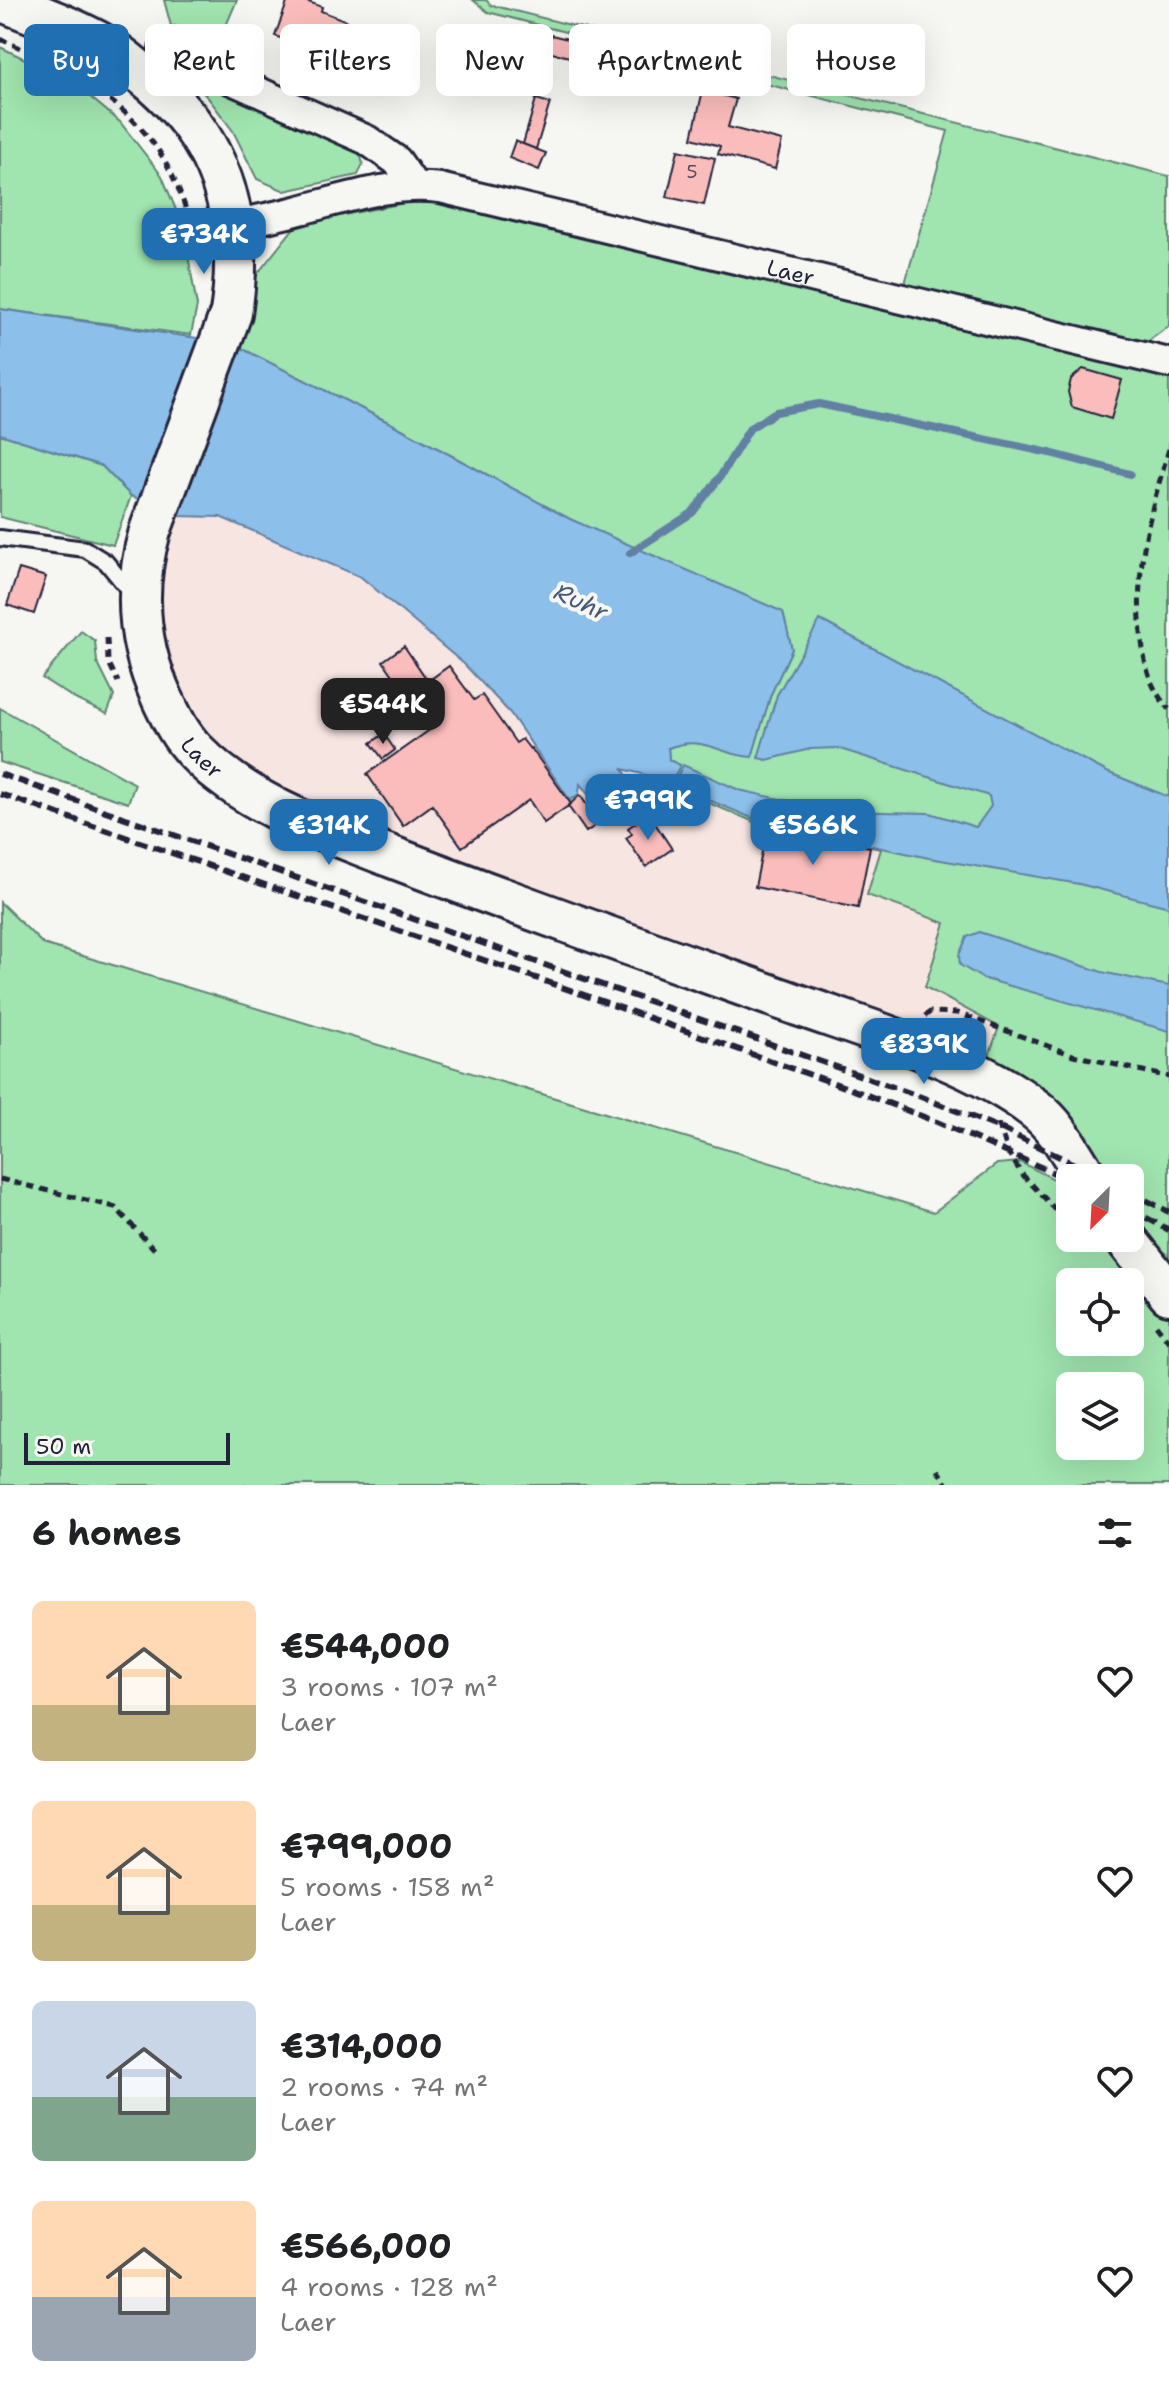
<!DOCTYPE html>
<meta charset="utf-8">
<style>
body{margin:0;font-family:"Shantell Sans",sans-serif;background:#f6f6f6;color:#202124;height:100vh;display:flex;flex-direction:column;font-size:30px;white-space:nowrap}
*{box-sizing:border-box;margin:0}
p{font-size:26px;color:#757577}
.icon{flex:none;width:44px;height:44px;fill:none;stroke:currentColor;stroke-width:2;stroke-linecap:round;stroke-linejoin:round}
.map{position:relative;height:1485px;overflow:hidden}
.details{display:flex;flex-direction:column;background:#fff;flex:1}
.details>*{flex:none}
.hud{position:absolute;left:24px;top:24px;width:1122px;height:72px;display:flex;gap:16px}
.needle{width:52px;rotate:204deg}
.fabs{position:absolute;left:1056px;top:1164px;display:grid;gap:16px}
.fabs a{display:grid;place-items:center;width:88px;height:88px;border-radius:12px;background:#fff;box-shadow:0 8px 32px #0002;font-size:40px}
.scale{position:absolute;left:24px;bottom:20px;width:206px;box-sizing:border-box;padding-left:8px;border:4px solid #22223b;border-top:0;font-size:22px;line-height:28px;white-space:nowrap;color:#22223b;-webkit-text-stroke:6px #f6f6f2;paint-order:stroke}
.price{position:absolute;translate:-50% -68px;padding:0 18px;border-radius:16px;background:#1f6fb2;color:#fff;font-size:26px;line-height:52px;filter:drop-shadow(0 2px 4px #0008)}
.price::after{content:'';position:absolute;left:50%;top:48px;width:24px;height:18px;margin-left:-12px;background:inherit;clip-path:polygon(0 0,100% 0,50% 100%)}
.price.current{background:#222;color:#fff}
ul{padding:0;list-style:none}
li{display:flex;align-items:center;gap:24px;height:200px;padding:0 32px}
li span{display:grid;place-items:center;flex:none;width:224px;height:160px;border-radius:12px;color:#555}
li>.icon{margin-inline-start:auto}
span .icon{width:96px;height:96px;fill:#fffc;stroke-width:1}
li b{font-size:34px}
h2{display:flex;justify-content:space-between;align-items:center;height:96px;padding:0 32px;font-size:34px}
.pill{padding:0 28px;border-radius:12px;background:#fff;box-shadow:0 8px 32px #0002;font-size:28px;line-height:72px}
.pill.current{background:#1f6fb2;color:#fff}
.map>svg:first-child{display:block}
.built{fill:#f7e5e2}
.green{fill:#a0e4af;stroke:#618375;stroke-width:2;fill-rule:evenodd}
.water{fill:#8cbfe9;stroke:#6280a3;stroke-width:2}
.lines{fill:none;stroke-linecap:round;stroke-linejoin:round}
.stream{stroke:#6280a3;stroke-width:8}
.building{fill:#fabdbc;stroke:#22223b;stroke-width:2}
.service-casing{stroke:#22223b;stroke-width:20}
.minor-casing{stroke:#22223b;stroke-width:34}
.secondary-casing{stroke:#22223b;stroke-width:46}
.path{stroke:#22223b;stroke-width:5;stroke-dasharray:8 6;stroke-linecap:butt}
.service{stroke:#f6f6f2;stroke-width:14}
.minor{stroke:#f6f6f2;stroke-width:28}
.secondary{stroke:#f6f6f2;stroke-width:40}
.rail{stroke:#22223b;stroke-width:6;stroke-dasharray:12 6;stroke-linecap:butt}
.labels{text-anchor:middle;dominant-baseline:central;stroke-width:8;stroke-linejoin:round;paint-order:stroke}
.number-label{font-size:18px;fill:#58495b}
.street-label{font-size:22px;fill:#22223b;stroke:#f6f6f2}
.water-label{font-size:24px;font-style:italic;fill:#475978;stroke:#f6f6f2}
</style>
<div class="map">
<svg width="1169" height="1485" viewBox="0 0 1169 1485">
<rect width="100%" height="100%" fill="#f6f6f2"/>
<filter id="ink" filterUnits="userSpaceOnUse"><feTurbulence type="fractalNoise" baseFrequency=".0125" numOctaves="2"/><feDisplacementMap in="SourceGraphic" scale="16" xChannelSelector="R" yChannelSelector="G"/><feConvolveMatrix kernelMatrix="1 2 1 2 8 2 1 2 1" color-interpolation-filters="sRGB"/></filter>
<g filter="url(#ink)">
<path class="built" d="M176 516 220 517 361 577 464 664 510 713 570 800 579 783 604 815 622 769 646 775 764 826 881 849 945 923 999 1027 986 1064 291 801 218 751 180 705 161 651 154 585 165 539Z"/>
<path class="green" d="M164 0H237L213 56 179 40 176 26H171Z
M473 0H486L491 5 1169 176V326L1135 351 904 287 948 131 488 12Z
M0 47 71 81 120 122 162 176 183 227 197 306 191 335 0 309Z
M180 68 357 144 363 164 358 175 285 191 257 179 233 131 209 99Z
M410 202 485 205 1169 374V1272L1130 1221V1178H1105L986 1064 999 1027 925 987 945 923 867 895 881 849 764 826 670 787 680 765 669 760 668 748C707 733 718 756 752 756L771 694 792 649 570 519 396 426 231 343 258 273 297 224Z
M0 434 102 466 131 496 113 545 0 517Z
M81 631 95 641 97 662 114 696 107 714 77 700 42 678Z
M0 708 135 784 128 803 0 762Z
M0 902 43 944 934 1212 997 1164 1020 1162 1070 1187V1238H1109L1169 1316V1485H0ZM1070 1282H1130V1342H1070ZM1070 1386H1130V1446H1070Z"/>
<path class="water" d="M0 309 231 343 396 426 570 519 783 612 792 649 771 694 752 757C719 755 704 734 668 748L669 760 680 765 670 787 646 775 623 769 637 794 605 815 580 784 579 794 570 800 510 713 464 664 361 577 220 517 176 516 131 496 102 466 0 434Z
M820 620 1107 772 1169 797V907L1079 884 929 858 764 823 673 785 683 765 739 790 834 811 930 813 976 827 991 806 989 796 837 748 810 749 767 760 758 758 777 695Z
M979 932 1102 972 1169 986V1031L982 978 960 965 959 955 967 937Z"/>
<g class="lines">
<path class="stream" d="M630 553 692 513 720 477 750 428 776 412 819 404 1050 453 1130 474"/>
</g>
<path class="building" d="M288 0H303L322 7 321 11 362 27 363 23 395 35 379 75 353 65 354 62 302 42 301 46 275 36Z
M551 35 606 48 605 50 620 54 615 74 591 69 593 62 547 52Z
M703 90 736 99 728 127 782 141 775 169 718 154 720 146 692 138Z
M536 99 550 103 536 149 523 144Z
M515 141 546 153 539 170 509 158Z
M678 150 715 158 704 205 667 197Z
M1083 369 1122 380 1111 419 1072 407 1068 392 1071 379Z
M19 569 46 577 34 614 7 605Z
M404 646 428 681 449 666 474 700 482 695 516 743 522 739 530 749 531 748 571 804 544 823 529 800 462 847 432 805 403 826 367 774 431 729 383 661Z
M384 734 395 750 383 759 371 743Z
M645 781 654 794 644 801 635 787Z
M580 795 599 823 586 832 568 806Z
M641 819 645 824 652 819 672 849 646 867 626 838 632 834 628 828Z
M767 827 870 847 858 908 755 887Z"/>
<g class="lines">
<defs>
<path id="service" d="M0 538 85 549 106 562 133 595"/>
<g id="minor">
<path d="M164 50 367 140 397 161 413 184"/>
<path id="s1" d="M233 225C255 220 278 216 300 210 347 198 391 182 440 188L1169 363"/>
</g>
<g id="secondary">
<path id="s2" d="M0 0C36 14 73 28 107 47 119 54 130 64 141 73 220 134 246 216 231 313L150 531C133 589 137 644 163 700 172 719 181 737 196 752 248 806 324 830 392 857 522 907 653 953 784 1000 864 1029 967 1057 1035 1109 1059 1127 1070 1153 1087 1178"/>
<path d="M1125 1238 1169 1294"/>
</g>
</defs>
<use href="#service" class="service-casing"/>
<use href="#minor" class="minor-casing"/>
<use href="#secondary" class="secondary-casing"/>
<path class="path" d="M0 39C60 64 126 99 162 156 180 186 190 220 199 253
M1169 449C1149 516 1133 571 1142 642 1145 667 1151 690 1169 709
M107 638 108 661 118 682
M925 1016 930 1012 957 1013 1073 1055 1169 1077
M998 1124 1009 1154 1021 1173 1070 1225
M0 1179 115 1207 156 1251
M1083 1238 1093 1249
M1156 1325 1169 1342
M937 1469 947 1485"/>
<use href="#service" class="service"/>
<use href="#minor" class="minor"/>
<use href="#secondary" class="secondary"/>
<path class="rail" d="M0 774 916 1095 1000 1128 1103 1178
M0 794 533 977 859 1092 937 1122 1070 1180
M1130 1192 1169 1212
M1130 1209 1169 1230"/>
</g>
</g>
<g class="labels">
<g class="number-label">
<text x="692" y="172">5</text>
</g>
<g class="street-label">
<text stroke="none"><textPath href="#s1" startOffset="572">Laer</textPath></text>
<text stroke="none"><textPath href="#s2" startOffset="906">Laer</textPath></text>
</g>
<g class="water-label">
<text transform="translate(581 602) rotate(25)">Ruhr</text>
</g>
</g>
</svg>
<div class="fabs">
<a><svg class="needle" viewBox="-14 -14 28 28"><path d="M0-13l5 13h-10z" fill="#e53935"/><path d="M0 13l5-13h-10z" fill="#757577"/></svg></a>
<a><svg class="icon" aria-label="locate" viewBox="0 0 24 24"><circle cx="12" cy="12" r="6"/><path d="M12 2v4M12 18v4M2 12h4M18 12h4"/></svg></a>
<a><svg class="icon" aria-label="layers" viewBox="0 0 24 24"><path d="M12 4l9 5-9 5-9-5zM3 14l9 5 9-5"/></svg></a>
</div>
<div class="scale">50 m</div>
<b class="price" style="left:204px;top:276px">€734K</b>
<b class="price current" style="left:383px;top:746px">€544K</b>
<b class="price" style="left:648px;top:842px">€799K</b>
<b class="price" style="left:329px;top:867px">€314K</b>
<b class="price" style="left:813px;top:867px">€566K</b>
<b class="price" style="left:924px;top:1086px">€839K</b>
<div class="hud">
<a class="pill current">Buy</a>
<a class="pill">Rent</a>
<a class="pill">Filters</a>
<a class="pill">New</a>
<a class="pill">Apartment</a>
<a class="pill">House</a>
</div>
</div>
<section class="details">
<h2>6 homes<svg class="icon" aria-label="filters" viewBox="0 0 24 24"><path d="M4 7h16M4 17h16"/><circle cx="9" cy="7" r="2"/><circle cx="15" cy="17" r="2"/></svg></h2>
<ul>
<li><span style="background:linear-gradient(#ffd9b3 65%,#c2b280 0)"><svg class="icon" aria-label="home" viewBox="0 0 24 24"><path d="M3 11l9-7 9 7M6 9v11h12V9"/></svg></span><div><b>€544,000</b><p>3 rooms · 107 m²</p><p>Laer</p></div><svg class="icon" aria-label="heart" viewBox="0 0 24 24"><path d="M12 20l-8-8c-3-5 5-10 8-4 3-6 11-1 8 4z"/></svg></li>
<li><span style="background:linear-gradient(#ffd9b3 65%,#c2b280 0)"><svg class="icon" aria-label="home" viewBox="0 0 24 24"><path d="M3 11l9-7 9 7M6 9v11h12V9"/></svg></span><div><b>€799,000</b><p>5 rooms · 158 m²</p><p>Laer</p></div><svg class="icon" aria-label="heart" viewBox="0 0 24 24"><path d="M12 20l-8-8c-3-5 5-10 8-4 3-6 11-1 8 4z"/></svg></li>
<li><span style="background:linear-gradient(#c9d6e8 60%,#7fa58c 0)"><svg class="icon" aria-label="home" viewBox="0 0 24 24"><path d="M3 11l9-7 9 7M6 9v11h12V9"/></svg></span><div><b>€314,000</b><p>2 rooms · 74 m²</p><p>Laer</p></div><svg class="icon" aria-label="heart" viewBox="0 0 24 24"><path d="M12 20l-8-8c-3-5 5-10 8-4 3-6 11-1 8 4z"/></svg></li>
<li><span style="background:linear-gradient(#ffd9b3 60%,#9aa5b1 0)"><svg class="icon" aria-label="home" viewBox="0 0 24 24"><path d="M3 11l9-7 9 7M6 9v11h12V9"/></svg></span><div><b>€566,000</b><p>4 rooms · 128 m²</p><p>Laer</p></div><svg class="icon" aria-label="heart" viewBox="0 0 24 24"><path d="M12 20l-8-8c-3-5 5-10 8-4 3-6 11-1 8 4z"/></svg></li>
</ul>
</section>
